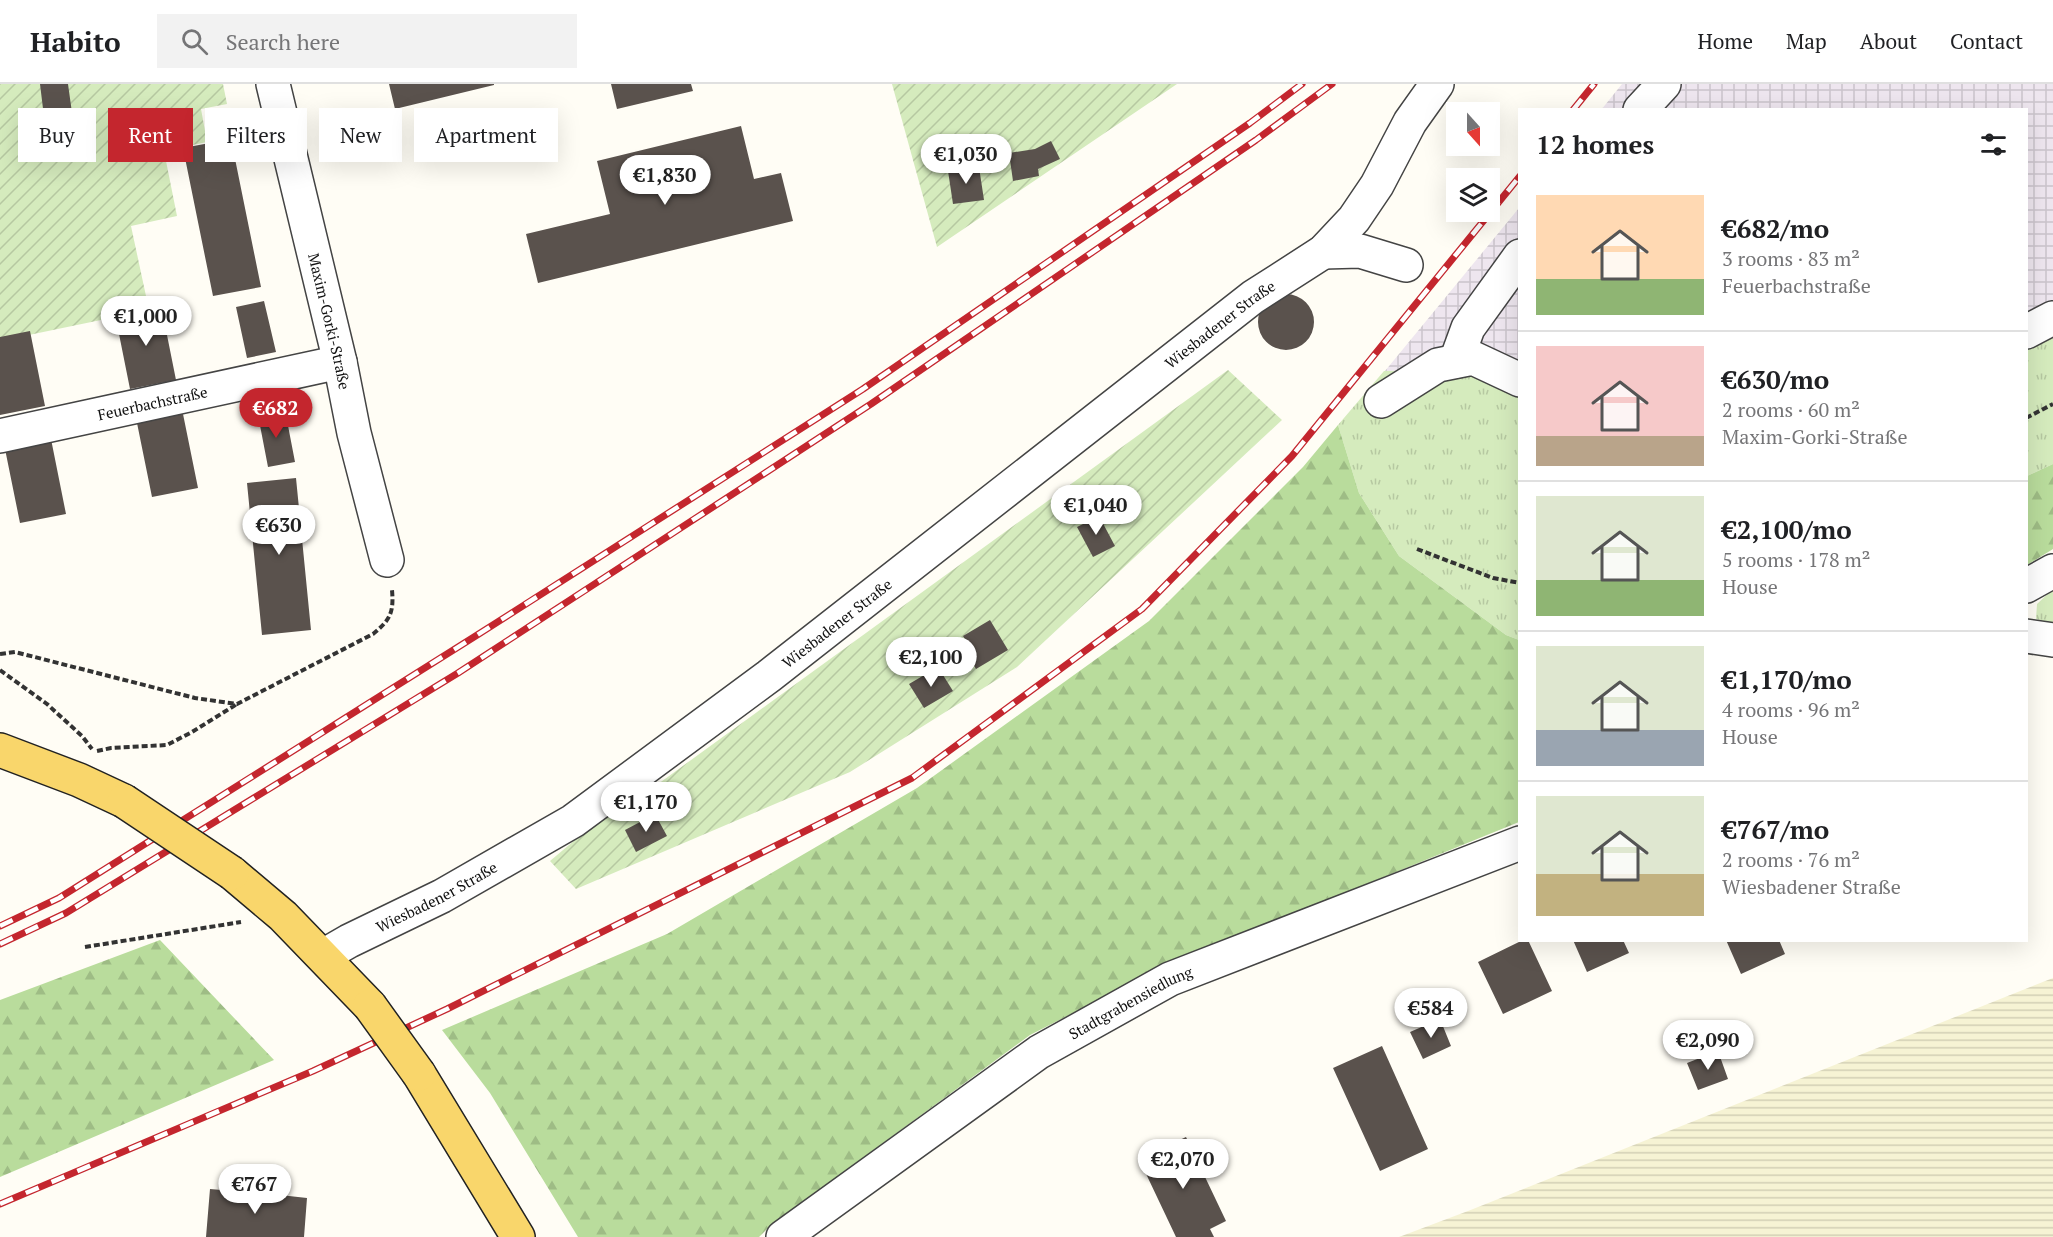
<!DOCTYPE html>
<meta charset="utf-8">
<style>
body{margin:0;font-family:"PT Serif",serif;background:#f2f2f2;color:#202124;height:100vh;display:flex;flex-direction:column;font-size:22px;white-space:nowrap}
*{box-sizing:border-box;margin:0}
p{font-size:20px;color:#757577}
.icon{flex:none;width:33px;height:33px;fill:none;stroke:currentColor;stroke-width:2;stroke-linecap:round;stroke-linejoin:round}
.map{position:relative;flex:1;overflow:hidden}
.sheet{position:absolute;left:1518px;top:24px;width:510px;height:834px;display:flex;flex-direction:column;background:#fff;border-radius:0px;box-shadow:0 6px 24px #0002}
.sheet>*{flex:none}
.banner{position:absolute;left:18px;top:24px;width:570px;height:54px;display:flex;gap:12px}
.needle{width:39px;rotate:159deg}
.buttons{position:absolute;left:1446px;top:18px;display:grid;gap:12px}
.buttons a{display:grid;place-items:center;width:54px;height:54px;border-radius:0px;background:#fff;box-shadow:0 6px 24px #0002;font-size:30px}
.price{position:absolute;translate:-50% -51px;padding:0 14px;border-radius:21px;background:#fff;color:#222;font-size:20px;line-height:39px;filter:drop-shadow(0 2px 3px #0008)}
.price::after{content:'';position:absolute;left:50%;top:36px;width:18px;height:14px;margin-left:-9px;background:inherit;clip-path:polygon(0 0,100% 0,50% 100%)}
.price.selected{background:#c4262e;color:#fff}
ul{padding:0;list-style:none}
li{display:flex;align-items:center;gap:18px;height:150px;padding:0 18px}
li+li{border-top:2px solid #e0e0e0}
li span{display:grid;place-items:center;flex:none;width:168px;height:120px;border-radius:0px;color:#555}
li>.icon{margin-inline-start:auto}
span .icon{width:72px;height:72px;fill:#fffc;stroke-width:1}
li b{font-size:26px}
h2{display:flex;justify-content:space-between;align-items:center;height:72px;padding:0 18px;font-size:26px}
.tag{padding:0 21px;border-radius:0px;background:#fff;box-shadow:0 6px 24px #0002;font-size:21px;line-height:54px}
.tag.selected{background:#c4262e;color:#fff}
header{display:flex;align-items:center;gap:36px;box-sizing:border-box;height:84px;padding:0 30px;background:#fff;border-bottom:2px solid #e0e0e0}
header strong{font-size:28px}
nav{display:flex;gap:33px;margin-inline-start:auto;font-size:21px}
.search{width:420px;height:54px;background:#f2f2f2;display:flex;align-items:center;gap:15px;box-sizing:border-box;padding:0 21px;border-radius:0px;color:#757577;font-size:22px}
.map>svg:first-child{display:block}
.industrial{fill:url(#industrial-grid)}
.farmland{fill:url(#farmland-rules)}
.grass{fill:url(#grass-tufts)}
.forest{fill:url(#forest-firs)}
.garden{fill:url(#garden-furrows)}
.building{fill:#5a524d}
.lines{fill:none;stroke-linecap:round;stroke-linejoin:round}
.minor-casing{stroke:#444;stroke-width:36}
.major-casing{stroke:#222;stroke-width:36}
.path{stroke:#333;stroke-width:4;stroke-dasharray:6 3;stroke-linecap:butt}
.minor{stroke:#fff;stroke-width:33}
.major{stroke:#f9d66b;stroke-width:33}
.rail-casing{stroke:#c4262e;stroke-width:7}
.rail{stroke:#fff;stroke-width:4.5;stroke-dasharray:14;stroke-linecap:butt}
.major-bridge-casing{stroke:#222;stroke-width:36;stroke-linecap:butt}
.major-bridge{stroke:#f9d66b;stroke-width:33}
.labels{text-anchor:middle;dominant-baseline:central;stroke-width:6;stroke-linejoin:round;paint-order:stroke}
.street-label{font-size:15px;fill:#111;stroke:#fff}
</style>
<header>
<strong>Habito</strong>
<div class="search"><svg class="icon" aria-label="search" viewBox="0 0 24 24"><circle cx="10" cy="10" r="6"/><path d="M15 15l6 6"/></svg>Search here</div>
<nav><a>Home</a><a>Map</a><a>About</a><a>Contact</a></nav>
</header>
<div class="map">
<svg width="2053" height="1153" viewBox="0 0 2053 1153">
<defs>
<pattern id="industrial-grid" width="8" height="8" patternUnits="userSpaceOnUse" patternTransform="scale(1.5)"><rect width="8" height="8" fill="#eee6ef"/><path d="M0 4h8M4 0v8" fill="none" stroke="#cbc4cc"/></pattern>
<pattern id="farmland-rules" width="6" height="5" patternUnits="userSpaceOnUse" patternTransform="scale(1.5)"><rect width="6" height="5" fill="#f6f3d4"/><path d="M0 2.5h6" fill="none" stroke="#d2cfb5"/></pattern>
<pattern id="grass-tufts" width="24" height="20" patternUnits="userSpaceOnUse" patternTransform="scale(1.5)"><rect width="24" height="20" fill="#d5ebbd"/><path d="M3 7l-1-3M5 7V3M7 7l1-3M15 17l-1-3M17 17v-4M19 17l1-3" fill="none" stroke="#b6c8a1"/></pattern>
<pattern id="forest-firs" width="22" height="20" patternUnits="userSpaceOnUse" patternTransform="scale(1.5)"><rect width="22" height="20" fill="#b9dc9c"/><path d="M5 1l3.5 6h-7zM16 11l3.5 6h-7z" fill="#9ebc85"/></pattern>
<pattern id="garden-furrows" width="10" height="10" patternUnits="userSpaceOnUse" patternTransform="scale(1.5)"><rect width="10" height="10" fill="#d5ebbd"/><path d="M-1 1l2-2M0 10L10 0M9 11l2-2" fill="none" stroke="#b6c8a1"/></pattern>
</defs>
<rect width="100%" height="100%" fill="#fffdf5"/>
<path class="industrial" d="M1622 0H2053V252L2027 266 2026 26H1601Z
M1519 124V311L1477 286 1385 287Z"/>
<path class="farmland" d="M2053 894V1153H1399L1468 1127Z"/>
<path class="grass" d="M2053 252V380L2027 392 2026 266Z
M1477 286 1519 311V556L1506 551 1399 472 1359 409 1338 341 1384 287Z
M2053 505V541L2036 535 2037 520Z"/>
<path class="forest" d="M1338 341 1359 409 1399 472 1506 551 1519 556V738L1165 882 1030 951 769 1143 759 1153H578L490 1009 442 946 667 850 917 704 1149 537 1303 383Z
M2053 380V465L2027 481V392Z
M160 856 274 976 0 1093V916Z"/>
<path class="garden" d="M0 0H223L227 20 201 25 207 58 164 67 177 132 131 142 149 226 0 257Z
M892 0H1177L937 163Z
M1228 286 1282 336 1017 583 850 688 576 805 550 777 607 729 636 716Z"/>
<path class="building" d="M40 0H68L73 36 45 41Z
M389 0H494V1L395 25Z
M611 0H691L693 7 617 25Z
M741 42 754 95 781 89 793 137 538 199 526 150 610 130 597 77Z
M231 55 261 203 213 212 183 64Z
M1051 57 1060 75 1038 85 1039 92 1013 97 1009 69 1035 65Z
M979 83 984 116 953 120 948 87Z
M1258 238a28 28 0 1 1 56 0a28 28 0 1 1-56 0Z
M264 217 276 268 247 274 236 223Z
M161 221 176 296 130 305 115 230Z
M30 247 45 322 0 331V253Z
M285 326 295 378 268 383 258 331Z
M183 330 198 404 152 413 137 339Z
M51 355 66 430 20 439 5 365Z
M296 394 311 546 262 551 247 399Z
M1099 432 1115 462 1093 473 1077 443Z
M990 536 1008 566 976 585 963 562 967 559 963 552Z
M938 583 953 607 924 624 909 600Z
M655 730 667 752 636 768 625 746Z
M1523 856H1528L1552 907 1503 930 1478 878Z
M1573 856H1623L1629 869 1587 888Z
M1726 856H1779L1785 870 1741 890Z
M1440 935 1451 962 1423 975 1410 948Z
M1382 962 1428 1065 1380 1087 1333 984Z
M1718 967 1728 995 1698 1006 1687 979Z
M1186 1053 1226 1137 1210 1145 1214 1153H1176L1139 1075Z
M257 1103 263 1104 262 1109 307 1114 304 1153H206L210 1105 256 1109Z"/>
<g class="lines">
<defs>
<g id="minor">
<path id="s1" d="M273 0 340 278 354 349 387 476"/>
<path d="M1640 26 1664 0"/>
<path d="M1323 168 1360 167 1406 181"/>
<path d="M2026 248 2053 234"/>
<path d="M1456 277 1468 244 1520 172"/>
<path d="M1381 317 1438 281 1473 274 1520 296"/>
<path id="s2" d="M0 352 340 278"/>
<path d="M2026 502 2053 487"/>
<path d="M2026 552 2053 556"/>
<path id="s3" d="M323 872 349 857 442 812 573 737 769 592 1253 213 1323 168 1354 135 1377 101 1410 38 1437 0"/>
<path id="s4" d="M783 1153 1039 968 1170 895 1520 759"/>
</g>
<path id="major" d="M0 666 79 696 124 717
M232 789 283 832 370 922
M419 990 518 1153"/>
</defs>
<use href="#minor" class="minor-casing"/>
<use href="#major" class="major-casing"/>
<path class="path" d="M2026 334 2053 320
M1417 465 1493 494 1520 499
M0 570 15 568 195 614 237 620 373 550C390 536 394 529 392 506
M0 586 47 620 82 652 92 665
M97 667 111 664 167 661 192 648 237 620
M85 863 241 838"/>
<use href="#minor" class="minor"/>
<use href="#major" class="major"/>
<defs>
<path id="rail" d="M1573 26 1594 0
M0 842 59 814 474 553 863 305 1250 39 1302 0
M0 860 66 829 458 589 871 320 1256 56 1332 0
M0 1120 313 987 447 925 912 694 1142 525 1292 372 1520 92"/>
</defs>
<use href="#rail" class="rail-casing"/>
<use href="#rail" class="rail"/>
<defs>
<path id="major-bridge" d="M124 717 232 789
M370 922 419 990"/>
</defs>
<use href="#major-bridge" class="major-bridge-casing"/>
<use href="#major-bridge" class="major-bridge"/>
</g>
<g class="labels">
<g class="street-label">
<text stroke="none"><textPath href="#s1" startOffset="244">Maxim-Gorki-Straße</textPath></text>
<text stroke="none"><textPath href="#s3" startOffset="1100">Wiesbadener Straße</textPath></text>
<text stroke="none"><textPath href="#s2" startOffset="156">Feuerbachstraße</textPath></text>
<text stroke="none"><textPath href="#s3" startOffset="614">Wiesbadener Straße</textPath></text>
<text stroke="none"><textPath href="#s3" startOffset="128">Wiesbadener Straße</textPath></text>
<text stroke="none"><textPath href="#s4" startOffset="420">Stadtgrabensiedlung</textPath></text>
</g>
</g>
</svg>
<div class="buttons">
<a><svg class="needle" viewBox="-14 -14 28 28"><path d="M0-13l5 13h-10z" fill="#e53935"/><path d="M0 13l5-13h-10z" fill="#757577"/></svg></a>
<a><svg class="icon" aria-label="layers" viewBox="0 0 24 24"><path d="M12 4l9 5-9 5-9-5zM3 14l9 5 9-5"/></svg></a>
</div>
<b class="price" style="left:966px;top:101px">€1,030</b>
<b class="price" style="left:665px;top:122px">€1,830</b>
<b class="price" style="left:146px;top:263px">€1,000</b>
<b class="price selected" style="left:276px;top:355px">€682</b>
<b class="price" style="left:1096px;top:452px">€1,040</b>
<b class="price" style="left:279px;top:472px">€630</b>
<b class="price" style="left:931px;top:604px">€2,100</b>
<b class="price" style="left:646px;top:749px">€1,170</b>
<b class="price" style="left:1431px;top:955px">€584</b>
<b class="price" style="left:1708px;top:987px">€2,090</b>
<b class="price" style="left:1183px;top:1106px">€2,070</b>
<b class="price" style="left:255px;top:1131px">€767</b>
<div class="banner">
<a class="tag">Buy</a>
<a class="tag selected">Rent</a>
<a class="tag">Filters</a>
<a class="tag">New</a>
<a class="tag">Apartment</a>
</div>
<section class="sheet">
<h2>12 homes<svg class="icon" aria-label="filters" viewBox="0 0 24 24"><path d="M4 7h16M4 17h16"/><circle cx="9" cy="7" r="2"/><circle cx="15" cy="17" r="2"/></svg></h2>
<ul>
<li><span style="background:linear-gradient(#ffd9b3 70%,#8fb573 0)"><svg class="icon" aria-label="home" viewBox="0 0 24 24"><path d="M3 11l9-7 9 7M6 9v11h12V9"/></svg></span><div><b>€682/mo</b><p>3 rooms · 83 m²</p><p>Feuerbachstraße</p></div></li>
<li><span style="background:linear-gradient(#f6c9c9 75%,#b9a48a 0)"><svg class="icon" aria-label="home" viewBox="0 0 24 24"><path d="M3 11l9-7 9 7M6 9v11h12V9"/></svg></span><div><b>€630/mo</b><p>2 rooms · 60 m²</p><p>Maxim-Gorki-Straße</p></div></li>
<li><span style="background:linear-gradient(#dfe7d0 70%,#8fb573 0)"><svg class="icon" aria-label="home" viewBox="0 0 24 24"><path d="M3 11l9-7 9 7M6 9v11h12V9"/></svg></span><div><b>€2,100/mo</b><p>5 rooms · 178 m²</p><p>House</p></div></li>
<li><span style="background:linear-gradient(#dfe7d0 70%,#9aa5b1 0)"><svg class="icon" aria-label="home" viewBox="0 0 24 24"><path d="M3 11l9-7 9 7M6 9v11h12V9"/></svg></span><div><b>€1,170/mo</b><p>4 rooms · 96 m²</p><p>House</p></div></li>
<li><span style="background:linear-gradient(#dfe7d0 65%,#c2b280 0)"><svg class="icon" aria-label="home" viewBox="0 0 24 24"><path d="M3 11l9-7 9 7M6 9v11h12V9"/></svg></span><div><b>€767/mo</b><p>2 rooms · 76 m²</p><p>Wiesbadener Straße</p></div></li>
</ul>
</section>
</div>
